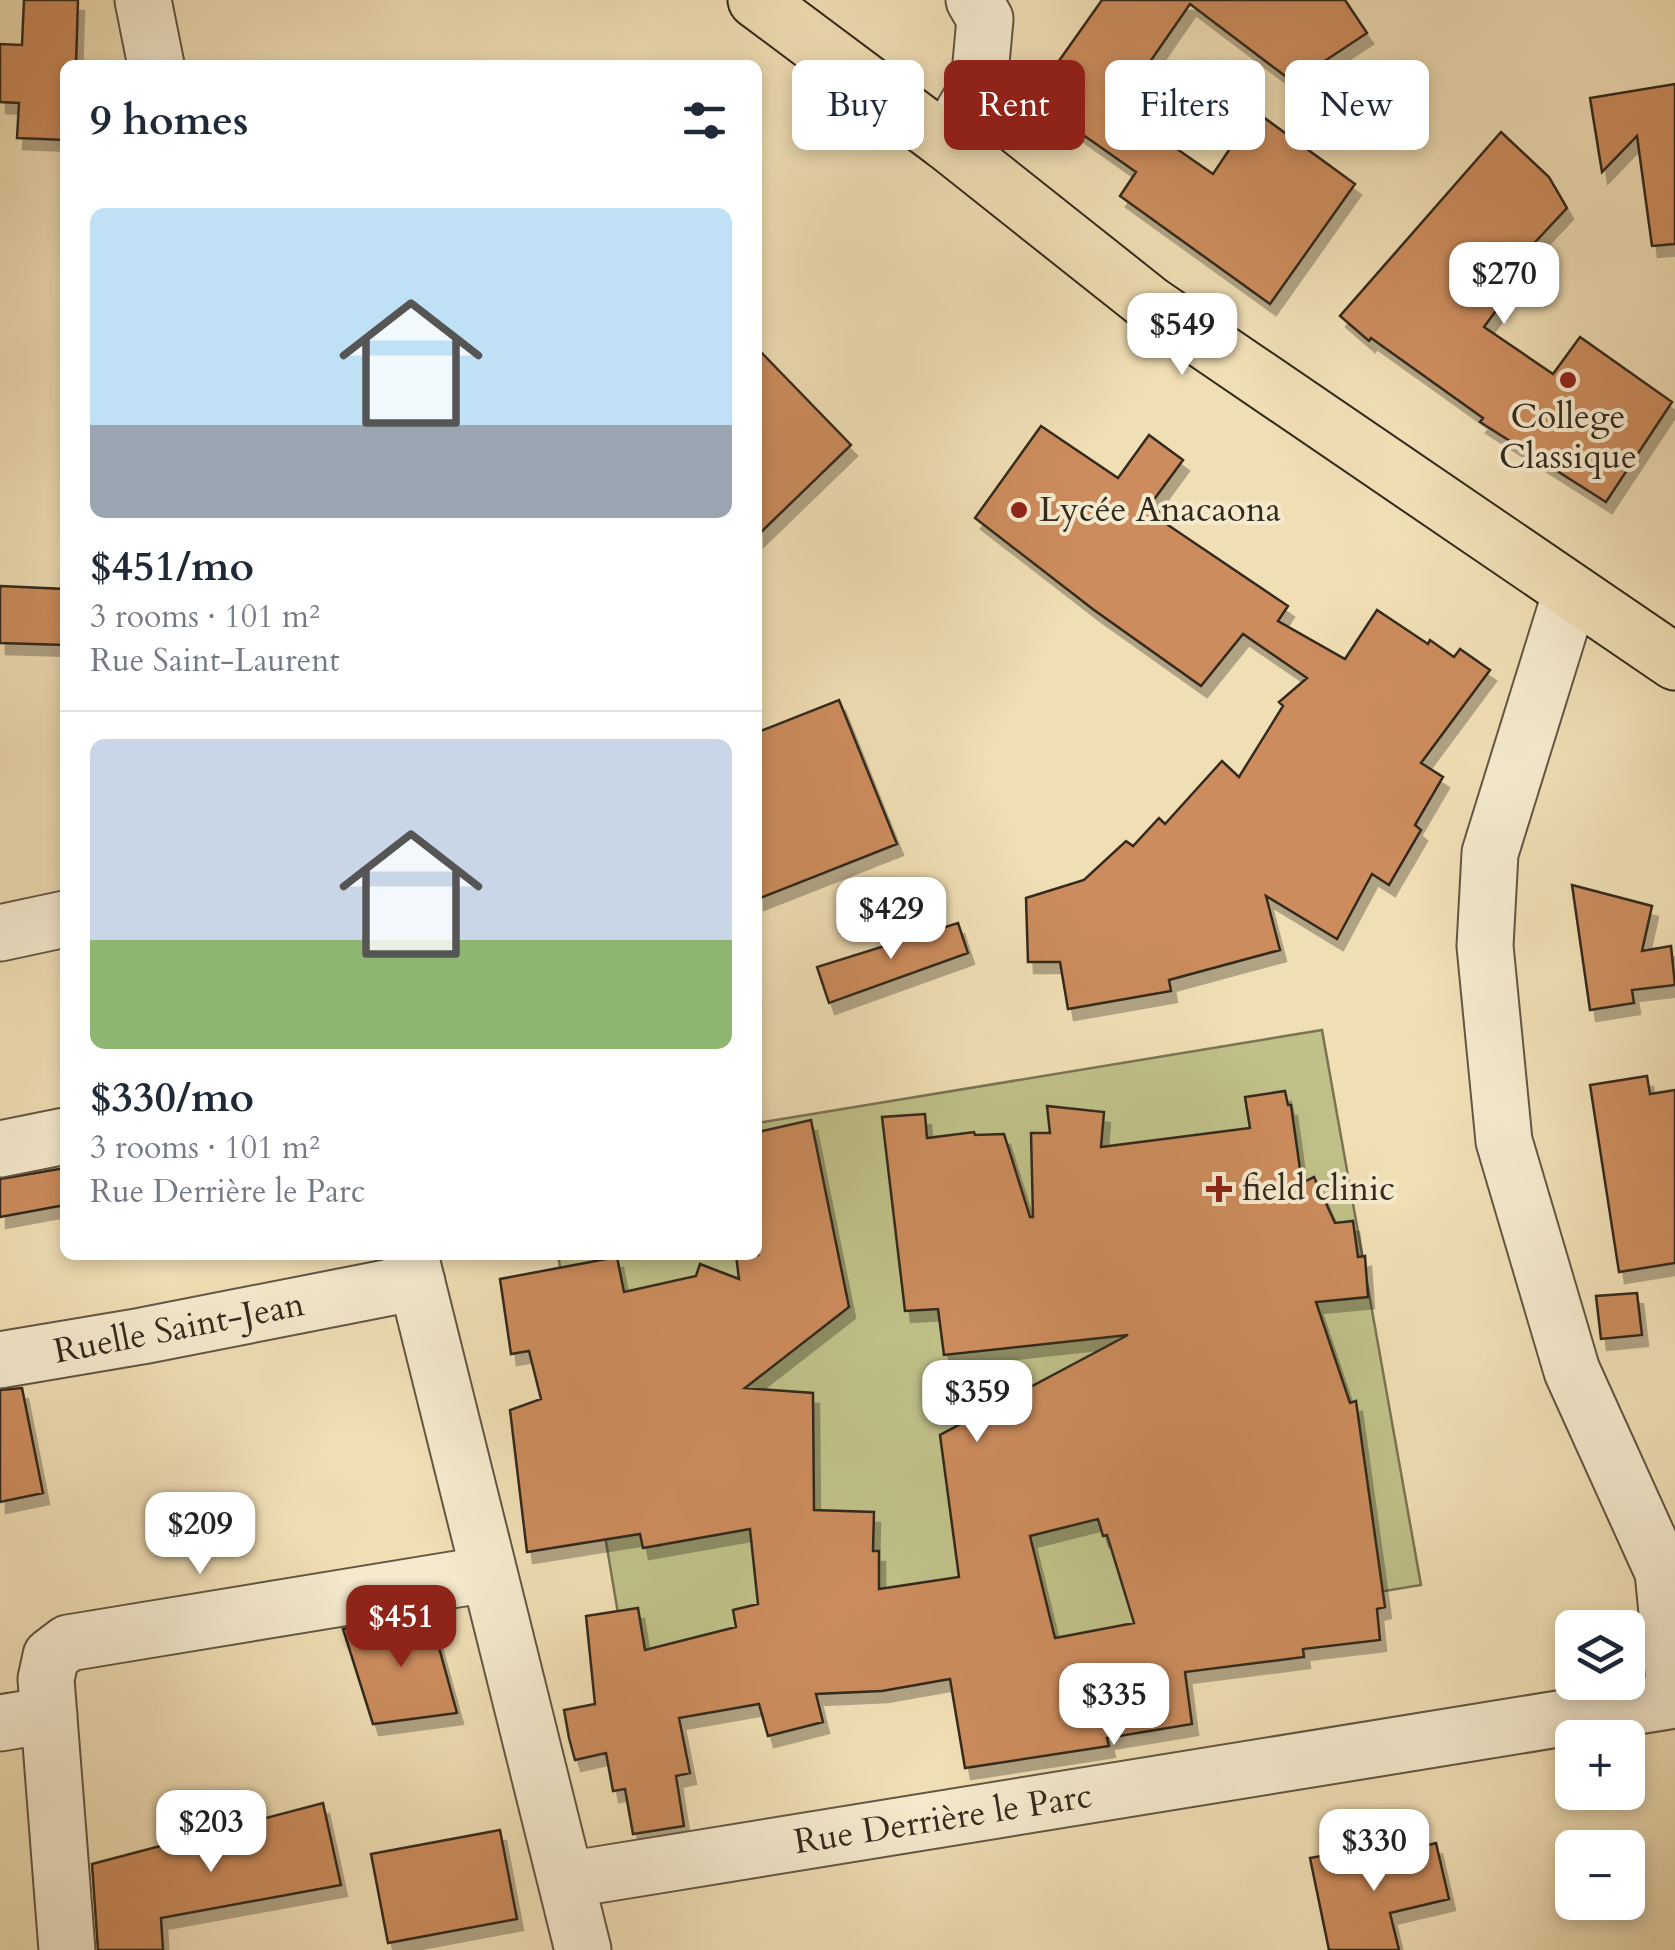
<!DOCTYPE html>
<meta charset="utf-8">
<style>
body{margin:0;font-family:Cardo,serif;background:#f2f2f3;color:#1f2937;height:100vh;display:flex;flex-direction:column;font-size:38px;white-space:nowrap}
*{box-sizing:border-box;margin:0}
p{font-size:32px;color:#747a83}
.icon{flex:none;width:55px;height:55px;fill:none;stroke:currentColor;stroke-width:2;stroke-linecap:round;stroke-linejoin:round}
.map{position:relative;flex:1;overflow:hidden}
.panel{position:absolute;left:60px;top:60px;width:702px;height:1200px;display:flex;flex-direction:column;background:#fff;border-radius:15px;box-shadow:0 5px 15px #0003}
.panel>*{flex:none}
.banner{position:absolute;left:792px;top:60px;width:732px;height:90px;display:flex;gap:20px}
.buttons{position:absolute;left:1555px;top:1610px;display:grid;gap:20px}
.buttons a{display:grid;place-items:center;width:90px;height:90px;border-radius:15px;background:#fff;box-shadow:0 5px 15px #0003;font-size:50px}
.price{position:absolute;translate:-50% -85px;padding:0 22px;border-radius:20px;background:#fff;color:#222;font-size:32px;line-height:65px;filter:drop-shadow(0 2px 5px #0008)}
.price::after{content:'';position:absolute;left:50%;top:60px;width:30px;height:22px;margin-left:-15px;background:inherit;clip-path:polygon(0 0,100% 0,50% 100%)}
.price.selected{background:#8f2418;color:#fff}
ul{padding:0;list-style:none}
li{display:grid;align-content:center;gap:20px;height:530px;padding:0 30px}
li+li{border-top:2px solid #e0e1e3}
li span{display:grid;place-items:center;height:310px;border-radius:15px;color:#555}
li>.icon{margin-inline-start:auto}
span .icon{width:180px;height:180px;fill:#fffc;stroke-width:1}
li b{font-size:42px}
h2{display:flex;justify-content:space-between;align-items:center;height:120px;padding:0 30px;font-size:42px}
.tag{padding:0 35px;border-radius:15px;background:#fff;box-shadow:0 5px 15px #0003;font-size:35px;line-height:90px}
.tag.selected{background:#8f2418;color:#fff}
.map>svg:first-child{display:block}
.green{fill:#c0c089;stroke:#7a7453;stroke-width:2.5}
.building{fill:#cc8c5d;stroke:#33291d;stroke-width:2.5;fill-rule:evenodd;filter:url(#shadow)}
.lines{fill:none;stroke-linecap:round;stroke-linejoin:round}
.minor-casing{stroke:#625643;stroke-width:59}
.major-casing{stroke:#33291d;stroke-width:59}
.minor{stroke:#f5eace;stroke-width:55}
.major{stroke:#f0deb4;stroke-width:55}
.poi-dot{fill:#8f2418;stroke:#f5eace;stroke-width:4}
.labels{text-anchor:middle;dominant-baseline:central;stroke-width:8;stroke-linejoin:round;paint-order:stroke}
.poi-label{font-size:35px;fill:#33291d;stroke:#f5eace;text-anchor:start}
.street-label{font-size:35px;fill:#33291d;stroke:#f5eace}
</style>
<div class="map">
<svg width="1675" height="1950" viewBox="0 0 1675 1950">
<defs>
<filter id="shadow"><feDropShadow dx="6" dy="11" stdDeviation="0" flood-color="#0004"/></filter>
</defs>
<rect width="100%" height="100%" fill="#f0deb4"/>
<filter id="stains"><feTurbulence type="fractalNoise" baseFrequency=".002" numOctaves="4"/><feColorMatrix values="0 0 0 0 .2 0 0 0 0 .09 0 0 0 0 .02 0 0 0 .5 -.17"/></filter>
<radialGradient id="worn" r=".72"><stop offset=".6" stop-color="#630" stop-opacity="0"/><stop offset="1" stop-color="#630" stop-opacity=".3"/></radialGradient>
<path class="green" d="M1322 1030 1421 1585 635 1715 558 1255H758V1123Z"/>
<path class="building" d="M24 0H78L76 65H65V140L17 138 19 103 0 102V44L22 45Z
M1102 0H1345L1367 33 1293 82 1190 4 1118 108 1213 174 1255 111 1355 184 1270 304 1120 196 1136 172 1032 99Z
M1675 84V244L1652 246 1637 136 1602 172 1590 98Z
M1501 132 1549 177 1567 208 1524 254 1533 261 1484 327 1553 374 1580 337 1672 402 1606 502 1480 422 1483 418 1371 338 1369 341 1340 316Z
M758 349 851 445 758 535Z
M1041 426 1118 478 1149 435 1183 460 1150 505 1165 516 1162 521 1288 606 1278 621 1345 659 1377 610 1428 644 1430 640 1454 657 1460 649 1490 670 1421 763 1443 777 1415 825 1421 830 1389 885 1372 874 1337 939 1266 896 1280 950 1169 980 1171 991 1068 1009 1060 962H1028L1026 898 1084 880 1126 841 1133 846 1159 818 1165 824 1222 761 1239 777 1283 706 1279 702 1307 678 1243 634 1201 686 1094 610 975 518Z
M0 586 65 589V645L0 643Z
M839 700 897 844 758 899V732Z
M1572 885 1652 906 1642 951 1671 946 1675 985 1632 990 1634 1003 1590 1010Z
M958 923 968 953 829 1003 817 967Z
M1647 1076 1650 1094 1675 1090V1263L1619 1272 1590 1085Z
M1285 1091 1288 1105H1291L1302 1183 1314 1177 1335 1223 1353 1221 1358 1257 1365 1256 1368 1297 1316 1302 1350 1403 1356 1401 1385 1607 1377 1609 1380 1640 1303 1649 1304 1657 1185 1672 1192 1724 1107 1738 1109 1746 965 1768 950 1679 882 1691 816 1694 823 1722 768 1736 759 1704 679 1718 690 1773 676 1776 684 1826 633 1834 625 1789 613 1791 606 1753 575 1760 569 1738 564 1710 595 1704 586 1616 638 1608 645 1650 736 1627 733 1610 758 1604 750 1529 643 1548 640 1534 527 1552 510 1410 541 1399 529 1351 511 1354 500 1279 617 1257 624 1292 696 1276 700 1264 739 1279 736 1255H758V1132L811 1120 849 1307 745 1388 813 1393 814 1510 874 1512 873 1551H879V1589L959 1577 940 1435 1128 1335 944 1355 938 1309 905 1311 882 1117 925 1114 927 1138 974 1132 975 1135 1004 1134 1030 1217H1033L1031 1133H1050L1047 1106 1104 1112 1101 1147 1250 1128 1245 1097ZM1098 1519 1103 1536 1107 1535 1134 1623 1055 1638 1030 1536Z
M65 1168V1205L0 1217V1179Z
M1637 1293 1642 1335 1601 1339 1596 1296Z
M22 1388 43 1493 0 1502V1390Z
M430 1615 457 1713 373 1724 343 1629Z
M323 1803 341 1885 161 1918 163 1950H98L92 1864Z
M500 1830 517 1919 388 1943 371 1854Z
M1436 1843 1449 1899 1390 1913 1399 1950H1329L1310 1858 1355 1850 1357 1863Z"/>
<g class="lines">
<defs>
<path id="minor" d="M143 0 156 65
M946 142 979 85 985 19 974 0
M1571 592 1490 853 1485 946 1504 1141 1572 1371 1663 1572 1675 1692
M0 933 65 919
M0 1149 65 1136
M410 1255 583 1950
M0 1360 142 1336 417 1282
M0 1723 49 1715
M566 1880 1675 1700
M67 1950 46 1679 51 1656 68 1643 488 1574"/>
<path id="major" d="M756 0 946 142 1150 304 1675 662"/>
</defs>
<use href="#minor" class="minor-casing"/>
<use href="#major" class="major-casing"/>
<use href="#minor" class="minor"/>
<use href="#major" class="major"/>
</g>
<g class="poi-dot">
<circle cx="1568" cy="380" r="10"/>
<circle cx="1019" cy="510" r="10"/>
<path d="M1214 1174h10v10h10v10h-10v10h-10v-10h-10v-10h10z"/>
</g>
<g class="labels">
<g class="poi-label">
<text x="1568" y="417" text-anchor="middle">College<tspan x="1568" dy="40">Classique</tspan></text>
<text x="1039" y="510">Lycée Anacaona</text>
<text x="1242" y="1189">field clinic</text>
</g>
<g class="street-label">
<text transform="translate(179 1328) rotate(-11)">Ruelle Saint-Jean</text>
<text transform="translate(943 1819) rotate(-9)">Rue Derrière le Parc</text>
</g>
</g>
<rect width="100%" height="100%" filter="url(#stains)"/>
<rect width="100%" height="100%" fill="url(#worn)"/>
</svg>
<div class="buttons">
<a><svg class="icon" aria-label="layers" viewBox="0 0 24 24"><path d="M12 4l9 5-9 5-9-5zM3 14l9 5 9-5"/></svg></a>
<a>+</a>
<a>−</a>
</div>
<b class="price" style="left:1504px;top:327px">$270</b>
<b class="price" style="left:1182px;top:378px">$549</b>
<b class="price" style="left:891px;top:962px">$429</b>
<b class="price" style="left:977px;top:1445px">$359</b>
<b class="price" style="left:200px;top:1577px">$209</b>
<b class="price selected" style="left:401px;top:1670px">$451</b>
<b class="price" style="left:1114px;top:1748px">$335</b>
<b class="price" style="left:211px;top:1875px">$203</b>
<b class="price" style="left:1374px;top:1894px">$330</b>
<div class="banner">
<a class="tag">Buy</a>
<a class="tag selected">Rent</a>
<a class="tag">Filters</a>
<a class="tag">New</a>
</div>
<section class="panel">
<h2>9 homes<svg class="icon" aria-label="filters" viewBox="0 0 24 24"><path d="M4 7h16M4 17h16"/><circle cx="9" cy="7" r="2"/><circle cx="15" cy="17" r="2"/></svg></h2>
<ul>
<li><span style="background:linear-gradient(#bfe0f5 70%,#9aa5b1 0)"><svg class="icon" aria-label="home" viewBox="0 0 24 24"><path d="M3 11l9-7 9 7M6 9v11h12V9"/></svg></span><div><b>$451/mo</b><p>3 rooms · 101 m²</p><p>Rue Saint-Laurent</p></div></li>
<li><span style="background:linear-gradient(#c9d6e8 65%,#8fb573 0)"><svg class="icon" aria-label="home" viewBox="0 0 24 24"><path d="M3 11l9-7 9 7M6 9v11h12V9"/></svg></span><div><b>$330/mo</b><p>3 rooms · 101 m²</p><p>Rue Derrière le Parc</p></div></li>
</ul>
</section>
</div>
